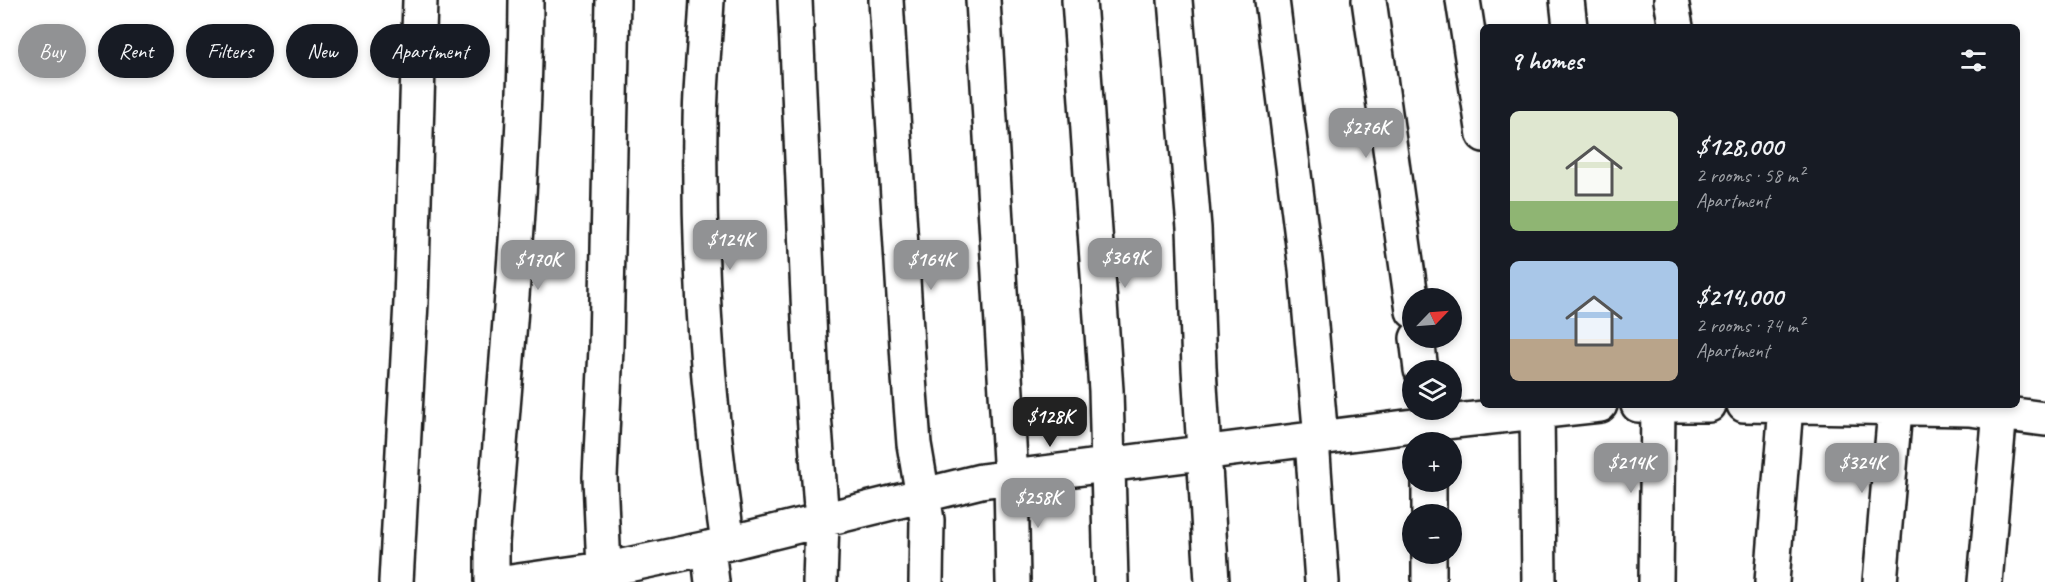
<!DOCTYPE html>
<meta charset="utf-8">
<style>
body{margin:0;font-family:Caveat,sans-serif;background:#242831;color:#f1f3f6;height:100vh;display:flex;flex-direction:column;font-size:22px;white-space:nowrap}
*{box-sizing:border-box;margin:0}
p{font-size:20px;color:#9ea1a6}
.icon{flex:none;width:33px;height:33px;fill:none;stroke:currentColor;stroke-width:2;stroke-linecap:round;stroke-linejoin:round}
.map{position:relative;flex:1;overflow:hidden}
.panel{position:absolute;left:1480px;top:24px;width:540px;height:384px;display:flex;flex-direction:column;background:#171b24;border-radius:9px;box-shadow:0 3px 9px #0003}
.panel>*{flex:none}
.hud{position:absolute;left:18px;top:24px;width:570px;height:54px;display:flex;gap:12px}
.needle{width:39px;rotate:65deg}
.buttons{position:absolute;left:1402px;top:288px;display:grid;gap:12px}
.buttons a{display:grid;place-items:center;width:60px;height:60px;border-radius:50%;background:#171b24;box-shadow:0 3px 9px #0003;font-size:30px}
.price{position:absolute;translate:-50% -51px;padding:0 14px;border-radius:12px;background:#919294;color:#fff;font-size:20px;line-height:39px;filter:drop-shadow(0 2px 3px #0008)}
.price::after{content:'';position:absolute;left:50%;top:36px;width:18px;height:14px;margin-left:-9px;background:inherit;clip-path:polygon(0 0,100% 0,50% 100%)}
.price.selected{background:#222;color:#fff}
ul{padding:0;list-style:none}
li{display:flex;align-items:center;gap:18px;height:150px;padding:0 30px}
li span{display:grid;place-items:center;flex:none;width:168px;height:120px;border-radius:9px;color:#555}
li>.icon{margin-inline-start:auto}
span .icon{width:72px;height:72px;fill:#fffc;stroke-width:1}
li b{font-size:26px}
h2{display:flex;justify-content:space-between;align-items:center;height:72px;padding:0 30px;font-size:26px}
.pill{padding:0 21px;border-radius:27px;background:#171b24;box-shadow:0 3px 9px #0003;font-size:21px;line-height:54px}
.pill.selected{background:#919294;color:#fff}
.map>svg:first-child{display:block}
.lines{fill:none;stroke-linecap:round;stroke-linejoin:round}
.minor-casing{stroke:#1c1c1c;stroke-width:38}
.minor{stroke:#fff;stroke-width:33}
</style>
<div class="map">
<svg width="2045" height="582" viewBox="0 0 2045 582">
<rect width="100%" height="100%" fill="#fff"/>
<filter id="ink" filterUnits="userSpaceOnUse"><feTurbulence type="fractalNoise" baseFrequency=".0167" numOctaves="2"/><feDisplacementMap in="SourceGraphic" scale="12" xChannelSelector="R" yChannelSelector="G"/><feConvolveMatrix kernelMatrix="1 2 1 2 8 2 1 2 1" color-interpolation-filters="sRGB"/></filter>
<g filter="url(#ink)">
<g class="lines">
<defs>
<path id="minor" d="M707 0C705 42 700 85 700 127 698 266 708 406 728 543
M795 0 812 387 822 521 820 582
M886 0 909 378 914 444 927 520 926 582
M983 0 1011 478 1013 582
M1079 0 1106 390 1111 582
M1175 0 1194 228 1199 368 1212 582
M1272 0 1306 269 1321 439
M1369 0 1413 311
M1463 0 1484 135
M1567 0 1570 27
M1671 0 1676 27
M1417 338 1421 370
M1638 405H1709
M1744 405 1969 409 2045 419
M1537 411 1539 582
M1312 440 1322 582
M1429 482V514
M708 548 712 582
M1429 554V582
M604 569 600 477 606 348 613 0
M396 582 411 302 420 0
M492 582V543C506 362 525 181 526 0
M511 582 618 567 708 548 981 481 1429 424 1600 405
M1656 582 1658 406
M1772 582 1786 406
M1880 582 1895 410
M1985 582 2000 411"/>
</defs>
<use href="#minor" class="minor-casing"/>
<use href="#minor" class="minor"/>
</g>
</g>
</svg>
<div class="buttons">
<a><svg class="needle" viewBox="-14 -14 28 28"><path d="M0-13l5 13h-10z" fill="#e53935"/><path d="M0 13l5-13h-10z" fill="#9ea1a6"/></svg></a>
<a><svg class="icon" aria-label="layers" viewBox="0 0 24 24"><path d="M12 4l9 5-9 5-9-5zM3 14l9 5 9-5"/></svg></a>
<a>+</a>
<a>−</a>
</div>
<b class="price" style="left:1366px;top:159px">$276K</b>
<b class="price" style="left:730px;top:271px">$124K</b>
<b class="price" style="left:1125px;top:289px">$369K</b>
<b class="price" style="left:538px;top:291px">$170K</b>
<b class="price" style="left:931px;top:291px">$164K</b>
<b class="price selected" style="left:1050px;top:448px">$128K</b>
<b class="price" style="left:1631px;top:494px">$214K</b>
<b class="price" style="left:1862px;top:494px">$324K</b>
<b class="price" style="left:1038px;top:529px">$258K</b>
<div class="hud">
<a class="pill selected">Buy</a>
<a class="pill">Rent</a>
<a class="pill">Filters</a>
<a class="pill">New</a>
<a class="pill">Apartment</a>
</div>
<section class="panel">
<h2>9 homes<svg class="icon" aria-label="filters" viewBox="0 0 24 24"><path d="M4 7h16M4 17h16"/><circle cx="9" cy="7" r="2"/><circle cx="15" cy="17" r="2"/></svg></h2>
<ul>
<li><span style="background:linear-gradient(#dfe7d0 75%,#8fb573 0)"><svg class="icon" aria-label="home" viewBox="0 0 24 24"><path d="M3 11l9-7 9 7M6 9v11h12V9"/></svg></span><div><b>$128,000</b><p>2 rooms · 58 m²</p><p>Apartment</p></div></li>
<li><span style="background:linear-gradient(#a9c7e8 65%,#b9a48a 0)"><svg class="icon" aria-label="home" viewBox="0 0 24 24"><path d="M3 11l9-7 9 7M6 9v11h12V9"/></svg></span><div><b>$214,000</b><p>2 rooms · 74 m²</p><p>Apartment</p></div></li>
</ul>
</section>
</div>
